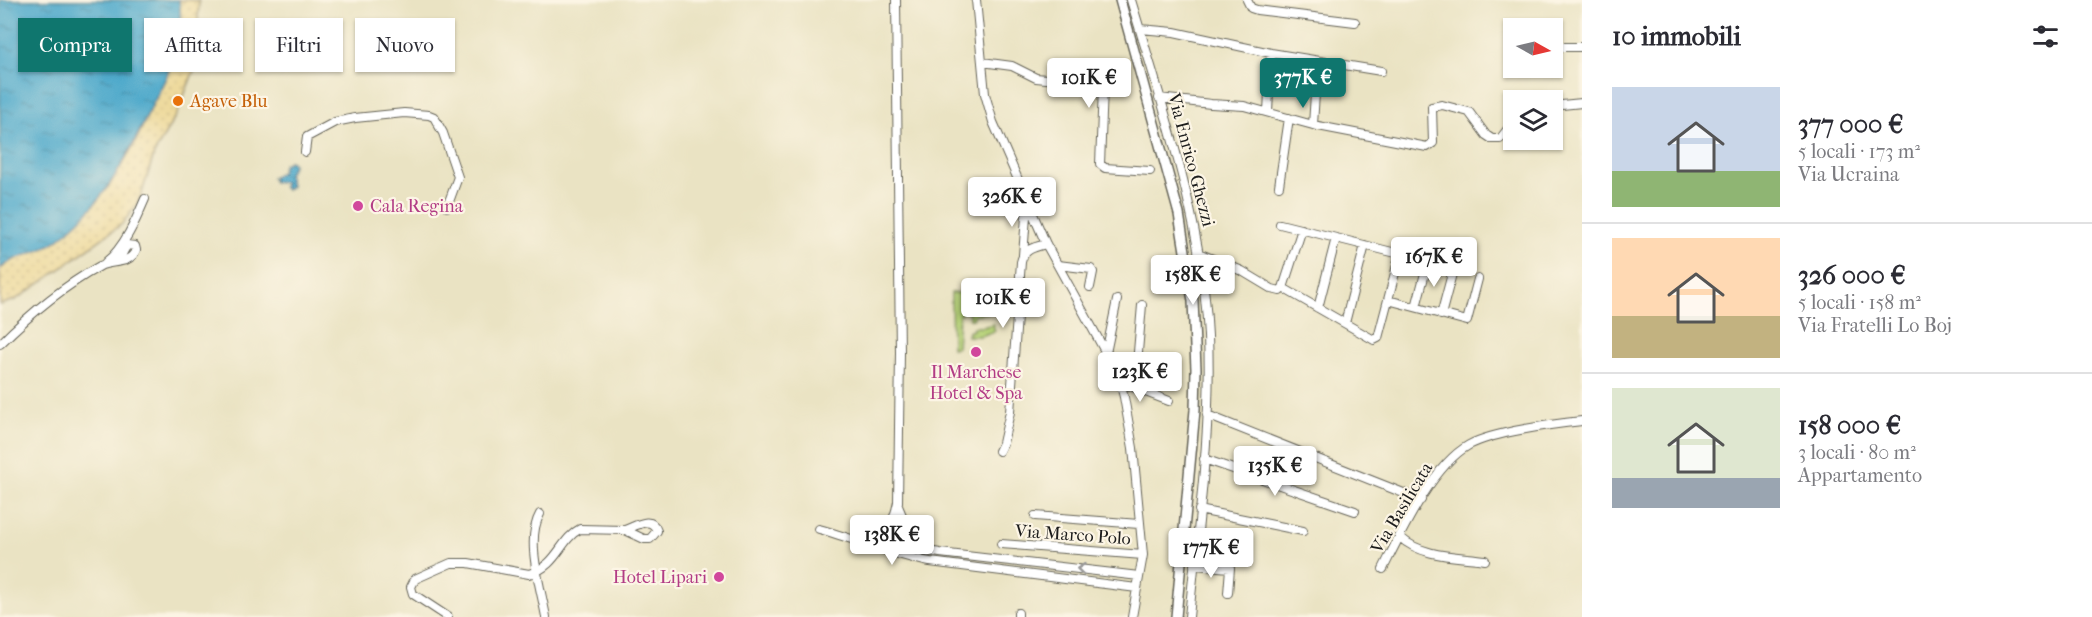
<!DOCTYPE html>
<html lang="it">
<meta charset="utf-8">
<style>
body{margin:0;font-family:"IM FELL French Canon",serif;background:#f2f2f3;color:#2b2b33;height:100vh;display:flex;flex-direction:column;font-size:22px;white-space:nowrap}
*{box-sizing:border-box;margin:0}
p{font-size:20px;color:#7c7c81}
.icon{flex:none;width:33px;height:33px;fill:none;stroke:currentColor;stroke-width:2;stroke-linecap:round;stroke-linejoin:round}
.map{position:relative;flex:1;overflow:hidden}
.panel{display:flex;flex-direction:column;background:#fff;width:510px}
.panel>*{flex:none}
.top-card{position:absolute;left:18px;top:18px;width:570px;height:54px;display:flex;gap:12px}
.needle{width:39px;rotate:98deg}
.tools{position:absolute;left:1503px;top:18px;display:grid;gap:12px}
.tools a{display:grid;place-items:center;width:60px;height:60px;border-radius:0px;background:#fff;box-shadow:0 2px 4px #0004;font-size:30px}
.price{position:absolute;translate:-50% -51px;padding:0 14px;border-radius:6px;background:#fff;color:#222;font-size:20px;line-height:39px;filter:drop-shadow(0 2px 3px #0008)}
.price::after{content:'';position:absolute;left:50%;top:36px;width:18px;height:14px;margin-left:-9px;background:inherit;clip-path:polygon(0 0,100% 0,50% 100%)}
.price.active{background:#0f766e;color:#fff}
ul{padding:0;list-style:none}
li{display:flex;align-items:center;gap:18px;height:150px;padding:0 30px}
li+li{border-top:2px solid #e1e1e2}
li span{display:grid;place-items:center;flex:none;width:168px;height:120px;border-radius:0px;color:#555}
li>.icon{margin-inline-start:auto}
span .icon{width:72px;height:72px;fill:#fffc;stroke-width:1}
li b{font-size:26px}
h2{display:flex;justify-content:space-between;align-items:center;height:72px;padding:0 30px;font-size:26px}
.pill{padding:0 21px;border-radius:0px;background:#fff;box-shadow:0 2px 4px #0004;font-size:21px;line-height:54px}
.pill.active{background:#0f766e;color:#fff}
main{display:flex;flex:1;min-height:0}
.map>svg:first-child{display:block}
.grass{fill:url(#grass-tufts);stroke:#6a784a;stroke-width:1.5}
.sand{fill:url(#sand-dots);stroke:#857b5d;stroke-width:1.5}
.water{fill:url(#water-ripples);stroke:#346274;stroke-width:1.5}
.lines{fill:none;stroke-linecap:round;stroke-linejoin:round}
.minor-casing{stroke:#646256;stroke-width:10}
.major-casing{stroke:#646256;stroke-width:12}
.minor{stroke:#fff;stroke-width:8}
.major{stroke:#fff;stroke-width:9}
.oneway{stroke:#999}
.food-dot{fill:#e8710a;stroke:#fcf5e5;stroke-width:2}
.hotel-dot{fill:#d1479c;stroke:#fcf5e5;stroke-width:2}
.labels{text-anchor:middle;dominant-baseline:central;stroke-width:4.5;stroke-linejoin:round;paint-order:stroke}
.food-label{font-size:18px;fill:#c56008;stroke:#fcf5e5;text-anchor:start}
.street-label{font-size:18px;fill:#1c1c1c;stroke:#fcf5e5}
.hotel-label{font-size:18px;fill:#b23c85;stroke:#fcf5e5;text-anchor:start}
</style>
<main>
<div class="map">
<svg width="1582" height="617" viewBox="0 0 1582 617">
<defs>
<pattern id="grass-tufts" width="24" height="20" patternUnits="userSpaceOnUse" patternTransform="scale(1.5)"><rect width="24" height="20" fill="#b7d379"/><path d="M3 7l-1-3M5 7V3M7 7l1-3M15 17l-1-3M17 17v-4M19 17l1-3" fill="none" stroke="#9db568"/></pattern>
<pattern id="sand-dots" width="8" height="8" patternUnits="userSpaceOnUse" patternTransform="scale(1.5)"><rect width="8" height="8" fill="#eeda9e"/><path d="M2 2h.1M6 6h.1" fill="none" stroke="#ccba88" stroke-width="1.8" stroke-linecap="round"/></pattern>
<pattern id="water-ripples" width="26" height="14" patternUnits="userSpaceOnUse" patternTransform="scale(1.5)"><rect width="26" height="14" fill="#4da9cb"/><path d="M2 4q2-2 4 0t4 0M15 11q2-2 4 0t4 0" fill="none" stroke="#3f89a4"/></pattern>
</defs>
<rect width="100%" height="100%" fill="#fcf5e5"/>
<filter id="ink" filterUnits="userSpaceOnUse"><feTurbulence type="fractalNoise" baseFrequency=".0167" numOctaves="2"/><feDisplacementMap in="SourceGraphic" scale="12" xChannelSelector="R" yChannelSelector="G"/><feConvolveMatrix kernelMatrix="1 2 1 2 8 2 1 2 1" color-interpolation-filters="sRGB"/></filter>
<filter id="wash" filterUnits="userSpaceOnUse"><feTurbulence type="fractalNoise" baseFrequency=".008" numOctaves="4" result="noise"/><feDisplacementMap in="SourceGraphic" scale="24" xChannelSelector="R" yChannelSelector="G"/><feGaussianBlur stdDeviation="1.35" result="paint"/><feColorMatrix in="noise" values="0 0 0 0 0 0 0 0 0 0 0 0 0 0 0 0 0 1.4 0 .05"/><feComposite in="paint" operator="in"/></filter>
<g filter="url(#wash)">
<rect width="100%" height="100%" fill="#eae3c3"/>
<path class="grass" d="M990 292 992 313 975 314 973 319H970L968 312H963L959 315 957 347 952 348 951 293Z
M993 324 995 331 980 336H967L968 332 973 330V327H983Z"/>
<path class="sand" d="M179 0H199L197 36 199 58 177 113 154 154 142 193 134 209 122 224 45 280 15 300 0 305V269L8 262 53 243 109 186 135 143 176 52 180 22Z"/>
<path class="water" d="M0 0H179C181 13 181 28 179 41 174 63 163 84 153 104 130 151 108 198 67 232 57 241 45 249 32 253 20 257 10 260 0 269Z
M289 161 292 162 293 165 288 174 291 186 286 190 283 186 285 182H274L272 178 281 172 284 164Z"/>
</g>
<g filter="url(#ink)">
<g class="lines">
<defs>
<path id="minor" d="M976 0 985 94 993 122 1046 244 1106 353 1120 382 1124 397 1133 448 1143 555 1132 617
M1131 0C1163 108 1203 223 1208 336 1212 430 1198 524 1189 617
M1247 0 1251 8 1257 10 1355 22
M1140 29 1174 32 1271 53 1381 71
M1552 47H1582
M982 62 1012 66 1036 78 1098 84 1103 88 1100 164 1105 168 1150 171
M1159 98 1211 104 1244 106 1313 125 1427 147 1433 143 1432 107 1442 105 1469 112 1486 135 1492 139H1500L1514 121
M1552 106 1582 103
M1268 112 1271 53
M1313 125 1317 62
M305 152 307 137 335 122 355 118 404 113 429 115 434 117 443 133 458 177 447 207
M1279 186 1289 118
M1280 224 1400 254 1378 338 1374 340 1283 288
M1198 253 1242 271 1272 289 1280 291 1283 288 1302 229
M1023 255 1027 204
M106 262C124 248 136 220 145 199
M1058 265 1091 269 1093 272 1090 287
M1388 300 1467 321 1478 279
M1416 307 1428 262
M1318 308 1336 238
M1441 315 1453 270
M1345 323 1365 245
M0 344C30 314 62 287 100 266 112 260 130 265 136 250L135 246 127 245 118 261
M1106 353 1117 300
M1120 382 1169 401
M1135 387 1142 305
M1207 415 1421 500
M999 451 1003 443 1010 412 1021 262C1024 249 1034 247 1046 244
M1204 459 1355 511
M898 506 909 532 928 552
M1199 510 1303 531
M540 514C525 540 541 588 546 617
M1035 516 1139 524
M819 529C856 539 892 555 930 562L1137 588
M1400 537C1421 557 1457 556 1485 560
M865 540C888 536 894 522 898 502L900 353 896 0
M873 542 940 553 1139 576
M1001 544 1143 555
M1194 565 1230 568 1228 593
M1383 569C1402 531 1432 466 1469 445 1493 432 1554 424 1582 421
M448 617 413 594 411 587 415 579 451 563H468L529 574C558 566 560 539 580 529L625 530 644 539H650L657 531C652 515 636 526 625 530
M1018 617V613"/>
<path id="major" d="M1120 0 1179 214 1193 301 1196 369 1195 410 1176 617"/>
</defs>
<use href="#minor" class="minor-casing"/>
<use href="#major" class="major-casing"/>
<use href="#minor" class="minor"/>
<use href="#major" class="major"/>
</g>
<defs><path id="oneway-chevron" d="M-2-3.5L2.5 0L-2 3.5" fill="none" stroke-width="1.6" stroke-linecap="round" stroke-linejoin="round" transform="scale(1.5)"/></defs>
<use class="oneway" href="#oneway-chevron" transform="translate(1081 569) rotate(-174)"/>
</g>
<circle class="food-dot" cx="178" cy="101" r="6"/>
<g class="hotel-dot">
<circle cx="358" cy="206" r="6"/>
<circle cx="976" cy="352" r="6"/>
<circle cx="719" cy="577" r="6"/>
</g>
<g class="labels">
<g class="food-label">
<text x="190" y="101">Agave Blu</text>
</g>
<g class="street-label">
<text transform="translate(1191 160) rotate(75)">Via Enrico Ghezzi</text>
<text transform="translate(1402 508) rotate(-59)">Via Basilicata</text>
<text transform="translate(1073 535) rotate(4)">Via Marco Polo</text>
</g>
<g class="hotel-label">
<text x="370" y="206">Cala Regina</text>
<text x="976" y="372" text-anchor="middle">Il Marchese<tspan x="976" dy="21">Hotel &amp; Spa</tspan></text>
<text x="707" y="577" text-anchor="end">Hotel Lipari</text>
</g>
</g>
</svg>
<div class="tools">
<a><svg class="needle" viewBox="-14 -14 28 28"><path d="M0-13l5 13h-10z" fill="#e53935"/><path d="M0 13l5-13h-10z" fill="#7c7c81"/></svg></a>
<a><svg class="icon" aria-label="layers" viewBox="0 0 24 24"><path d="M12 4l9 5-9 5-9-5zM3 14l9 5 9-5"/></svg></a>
</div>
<b class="price" style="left:1089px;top:109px">101K €</b>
<b class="price active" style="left:1303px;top:109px">377K €</b>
<b class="price" style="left:1012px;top:228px">326K €</b>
<b class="price" style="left:1434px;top:288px">167K €</b>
<b class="price" style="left:1193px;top:306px">158K €</b>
<b class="price" style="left:1003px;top:329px">101K €</b>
<b class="price" style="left:1140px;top:403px">123K €</b>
<b class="price" style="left:1275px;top:497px">135K €</b>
<b class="price" style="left:892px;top:566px">138K €</b>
<b class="price" style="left:1211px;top:579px">177K €</b>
<div class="top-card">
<a class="pill active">Compra</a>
<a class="pill">Affitta</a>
<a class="pill">Filtri</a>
<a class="pill">Nuovo</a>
</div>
</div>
<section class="panel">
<h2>10 immobili<svg class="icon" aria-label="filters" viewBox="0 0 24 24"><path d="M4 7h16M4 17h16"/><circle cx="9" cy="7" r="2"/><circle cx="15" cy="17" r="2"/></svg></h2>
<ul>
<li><span style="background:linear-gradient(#c9d6e8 70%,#8fb573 0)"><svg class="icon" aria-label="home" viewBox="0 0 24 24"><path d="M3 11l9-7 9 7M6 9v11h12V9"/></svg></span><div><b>377 000 €</b><p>5 locali · 173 m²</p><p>Via Ucraina</p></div></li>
<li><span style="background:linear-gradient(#ffd9b3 65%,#c2b280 0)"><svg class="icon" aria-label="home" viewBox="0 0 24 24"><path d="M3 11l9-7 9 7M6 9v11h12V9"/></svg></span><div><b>326 000 €</b><p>5 locali · 158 m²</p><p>Via Fratelli Lo Boj</p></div></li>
<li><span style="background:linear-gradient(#dfe7d0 75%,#9aa5b1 0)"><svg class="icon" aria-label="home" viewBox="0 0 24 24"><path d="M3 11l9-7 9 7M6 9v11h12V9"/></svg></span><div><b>158 000 €</b><p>3 locali · 80 m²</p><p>Appartamento</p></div></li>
</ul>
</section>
</main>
